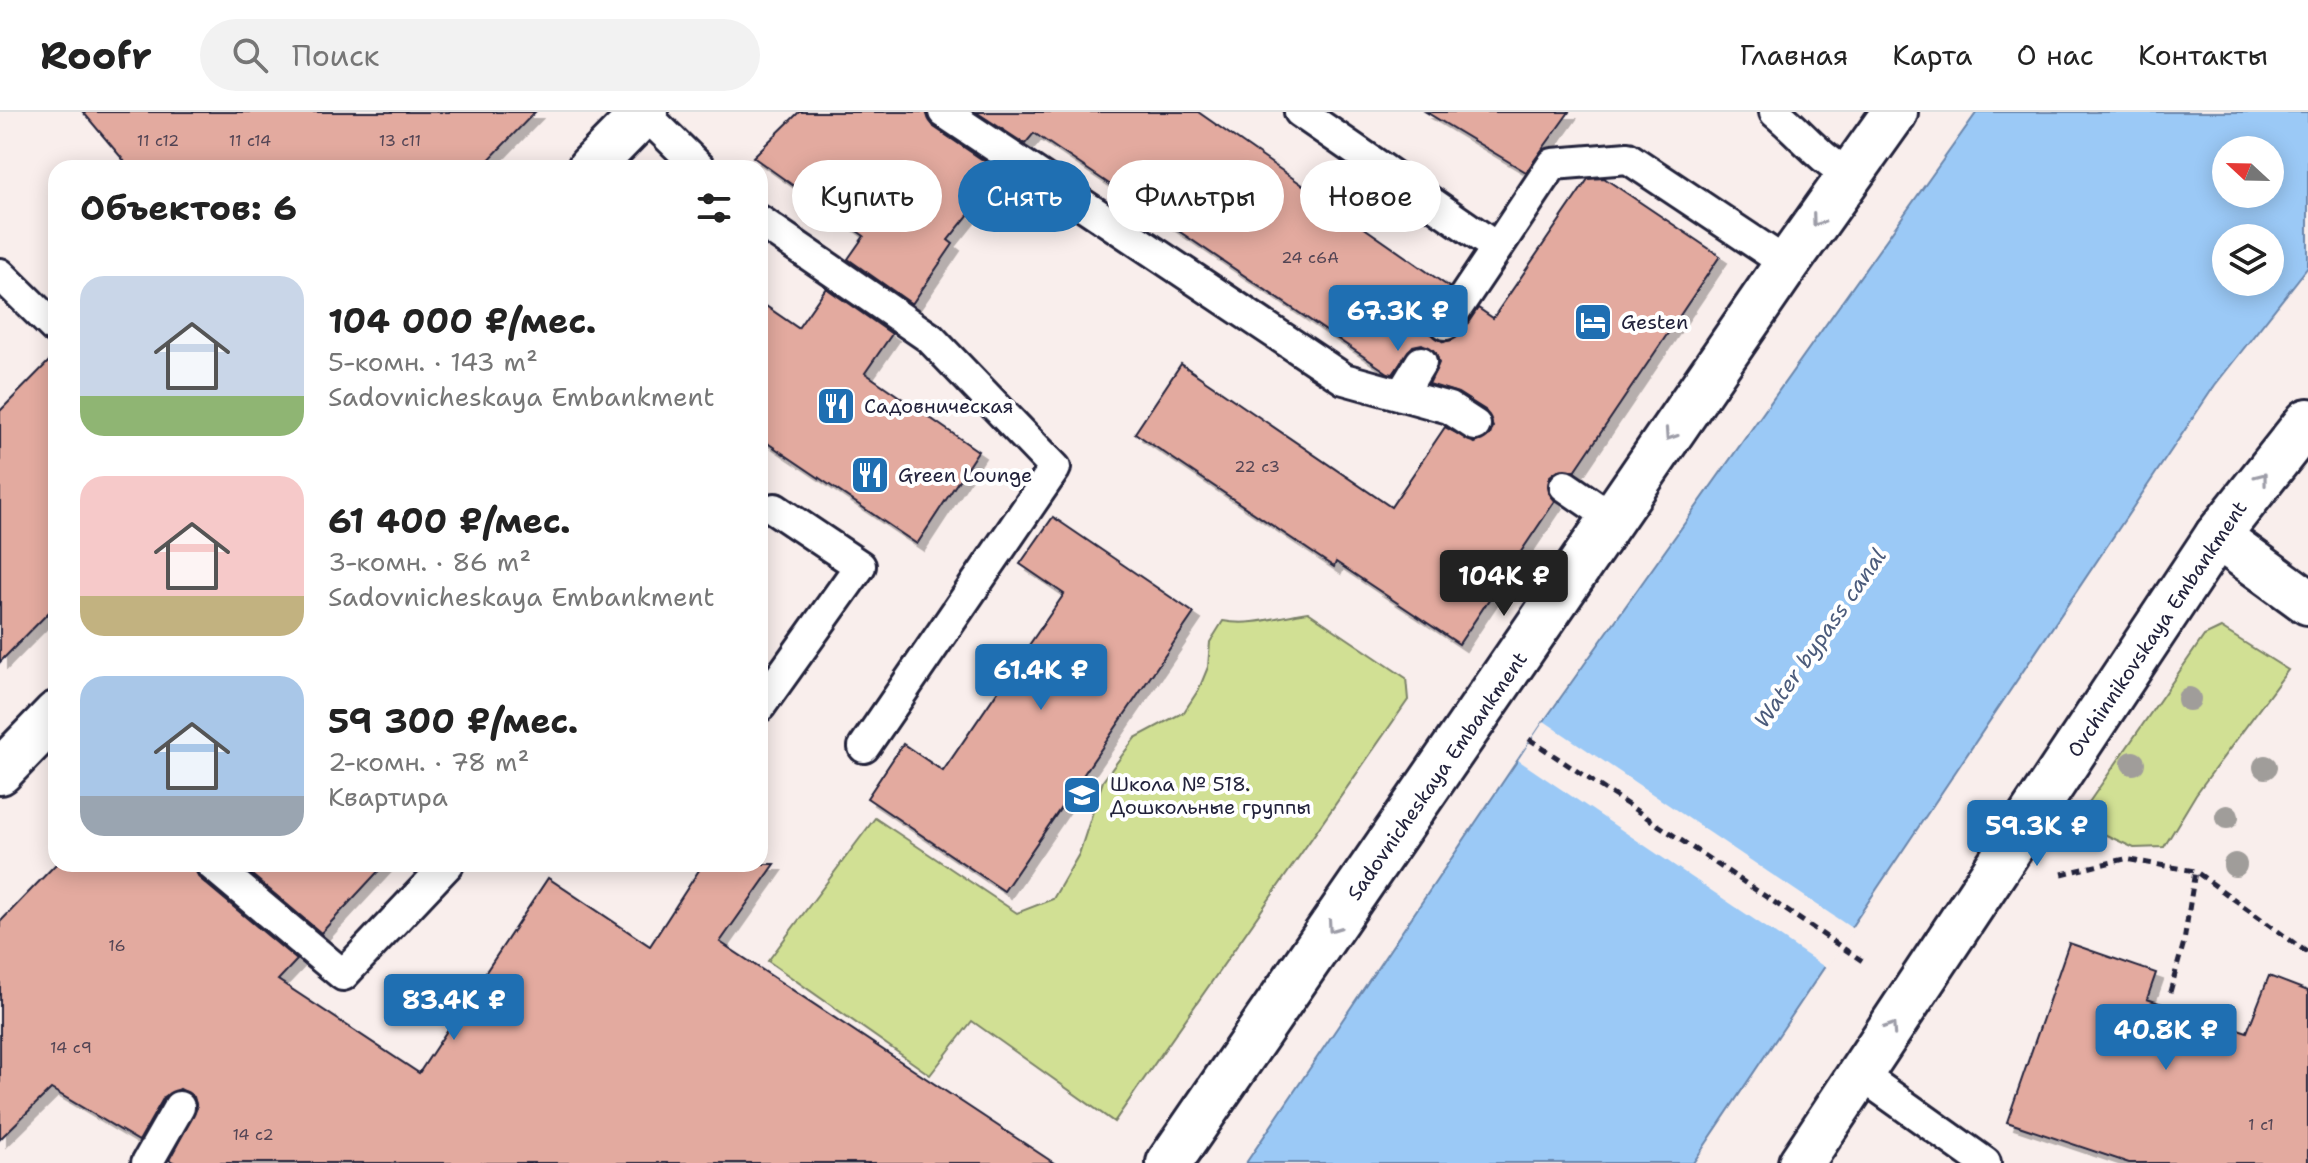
<!DOCTYPE html>
<html lang="ru">
<meta charset="utf-8">
<style>
body{margin:0;font-family:"Shantell Sans",sans-serif;background:#f2f2f2;color:#222;height:100vh;display:flex;flex-direction:column;font-size:30px;white-space:nowrap}
*{box-sizing:border-box;margin:0}
p{font-size:26px;color:#767676}
.icon{flex:none;width:44px;height:44px;fill:none;stroke:currentColor;stroke-width:2;stroke-linecap:round;stroke-linejoin:round}
.map{position:relative;flex:1;overflow:hidden}
.side{position:absolute;left:48px;top:48px;width:720px;height:712px;display:flex;flex-direction:column;background:#fff;border-radius:24px;box-shadow:0 4px 20px #0003}
.side>*{flex:none}
.hud{position:absolute;left:792px;top:48px;width:760px;height:72px;display:flex;gap:16px}
.needle{width:52px;rotate:292deg}
.tools{position:absolute;left:2212px;top:24px;display:grid;gap:16px}
.tools a{display:grid;place-items:center;width:72px;height:72px;border-radius:50%;background:#fff;box-shadow:0 4px 20px #0003;font-size:40px}
.price{position:absolute;translate:-50% -68px;padding:0 18px;border-radius:8px;background:#1f6fb2;color:#fff;font-size:26px;line-height:52px;filter:drop-shadow(0 2px 4px #0008)}
.price::after{content:'';position:absolute;left:50%;top:48px;width:24px;height:18px;margin-left:-12px;background:inherit;clip-path:polygon(0 0,100% 0,50% 100%)}
.price.selected{background:#222;color:#fff}
ul{padding:0;list-style:none}
li{display:flex;align-items:center;gap:24px;height:200px;padding:0 32px}
li span{display:grid;place-items:center;flex:none;width:224px;height:160px;border-radius:24px;color:#555}
li>.icon{margin-inline-start:auto}
span .icon{width:96px;height:96px;fill:#fffc;stroke-width:1}
li b{font-size:34px}
h2{display:flex;justify-content:space-between;align-items:center;height:96px;padding:0 32px;font-size:34px}
.tag{padding:0 28px;border-radius:36px;background:#fff;box-shadow:0 4px 20px #0003;font-size:28px;line-height:72px}
.tag.selected{background:#1f6fb2;color:#fff}
header{display:flex;align-items:center;gap:48px;box-sizing:border-box;height:112px;padding:0 40px;background:#fff;border-bottom:2px solid #e0e0e0}
header strong{font-size:38px}
nav{display:flex;gap:44px;margin-inline-start:auto;font-size:28px}
.search{width:560px;height:72px;background:#f2f2f2;display:flex;align-items:center;gap:20px;box-sizing:border-box;padding:0 28px;border-radius:44px;color:#767676;font-size:30px}
.map>svg:first-child{display:block}
.green{fill:#d1e094;stroke:#7a8168;stroke-width:2}
.water{fill:#9bc9f6;stroke:#6b86ab;stroke-width:2;fill-rule:evenodd}
.pier{fill:#f9eeec}
.building{fill:#e3aa9f;stroke:#22223b;stroke-width:2;filter:url(#shadow)}
.lines{fill:none;stroke-linecap:round;stroke-linejoin:round}
.lane-casing{stroke:#22223b;stroke-width:36}
.street-casing{stroke:#22223b;stroke-width:50}
.secondary-casing{stroke:#22223b;stroke-width:50}
.path{stroke:#22223b;stroke-width:5;stroke-dasharray:8 6;stroke-linecap:butt}
.lane{stroke:#fff;stroke-width:30}
.street{stroke:#fff;stroke-width:44}
.secondary{stroke:#fff;stroke-width:44}
.tree{fill:#a09d9a}
.oneway{stroke:#9c9ca7}
.labels{text-anchor:middle;dominant-baseline:central;stroke-width:8;stroke-linejoin:round;paint-order:stroke}
.number-label{font-size:16px;fill:#524454}
.poi-label{font-size:20px;fill:#22223b;stroke:#fff;text-anchor:start}
.street-label{font-size:20px;fill:#22223b;stroke:#fff}
.water-label{font-size:22px;font-style:italic;fill:#4c5c7c;stroke:#fff}
</style>
<header>
<strong>Roofr</strong>
<div class="search"><svg class="icon" aria-label="search" viewBox="0 0 24 24"><circle cx="10" cy="10" r="6"/><path d="M15 15l6 6"/></svg>Поиск</div>
<nav><a>Главная</a><a>Карта</a><a>О нас</a><a>Контакты</a></nav>
</header>
<div class="map">
<svg width="2308" height="1051" viewBox="0 0 2308 1051">
<defs>
<filter id="shadow"><feDropShadow dx="7" dy="7" stdDeviation="0" flood-color="#0004"/></filter>
</defs>
<rect width="100%" height="100%" fill="#f9eeec"/>
<filter id="ink" filterUnits="userSpaceOnUse"><feTurbulence type="fractalNoise" baseFrequency=".0125" numOctaves="2"/><feDisplacementMap in="SourceGraphic" scale="16" xChannelSelector="R" yChannelSelector="G"/><feConvolveMatrix kernelMatrix="1 2 1 2 8 2 1 2 1" color-interpolation-filters="sRGB"/></filter>
<g filter="url(#ink)">
<path class="green" d="M1308 500 1406 566 1408 588 1114 1010 972 909 930 963 768 849 875 706 1017 801 1053 787 1079 742 1103 669 1135 626 1184 600 1199 577 1208 555 1210 530 1223 509C1252 515 1279 504 1308 500Z
M2221 516 2288 558 2196 682 2164 735 2134 736 2076 709 2204 524Z"/>
<path class="water" d="M1977 0H2308V155L2215 273 1693 1051H1246L1544 609ZM2226 38H2270V82H2226ZM2226 126H2270V170H2226Z"/>
<path class="pier" d="M1544 609 1853 817 1826 856 1518 648Z"/>
<path class="building" d="M83 0H535L481 56H130Z
M799 0H926L934 15 1002 61 948 128 953 132 912 192 848 147 864 124 753 45Z
M976 0H1198L1449 175 1428 210 1430 221 1444 230 1460 223 1478 196 1493 206 1588 67 1604 66 1720 144 1575 359 1558 358 1550 364 1549 381 1555 389 1459 532 1336 450 1334 455 1135 321 1181 252 1391 395 1445 315 1475 331 1490 323 1493 315 1485 298 1458 281 1429 272 1439 251 1436 241 1422 232 1413 234 1393 262 1388 261 1034 21 1025 32Z
M1426 0H1569L1526 60Z
M826 176 892 222 865 261 978 339 917 432 760 326V190L798 216Z
M56 242V493L0 550V299Z
M1053 405 1194 501 1004 779 867 686 903 632 943 659 1064 482 1020 452Z
M56 752H193L199 766 297 848 278 868 419 961 548 766 650 834 703 752H775L720 830 1054 1051H175L169 1048 197 996 194 985 180 977 164 985 139 1029 51 977 0 1027V810Z
M239 752H385L321 821Z
M2069 831 2156 861 2147 887 2247 920 2269 864 2308 879V1051H2129L2007 1010Z"/>
<g class="lines">
<defs>
<path id="lane" d="M944 0 1344 267 1449 296 1475 313
M1300 0 1497 136 1553 52 1628 46 1787 152
M1775 0C1802 22 1819 46 1850 63
M644 1 700 56
M760 109 930 226 1055 356 864 635
M0 162 56 217
M1446 212 1497 136
M1401 283 1421 250
M1565 374 1613 407
M760 594 860 454 775 397
M211 752 343 863 448 752
M1860 962 1985 1051
M147 1051 179 995"/>
<path id="street" d="M2217 424 2308 490"/>
<path id="secondary" d="M590 56 645 0
M0 660 56 602
M1169 1051 1787 152 1895 0
M1801 1051 2217 424 2308 309"/>
</defs>
<use href="#lane" class="lane-casing"/>
<use href="#street" class="street-casing"/>
<use href="#secondary" class="secondary-casing"/>
<path class="path" d="M1529 627 1864 850
M2062 762 2125 747 2195 759 2308 841
M2170 880 2184 830 2195 759"/>
<use href="#lane" class="lane"/>
<use href="#street" class="street"/>
<use href="#secondary" class="secondary"/>
</g>
<g class="tree">
<circle cx="2189" cy="587" r="12"/>
<circle cx="2133" cy="651" r="12"/>
<circle cx="2265" cy="655" r="12"/>
<circle cx="2227" cy="705" r="12"/>
<circle cx="2235" cy="753" r="12"/>
</g>
<defs><path id="oneway-chevron" d="M-2-3.5L2.5 0L-2 3.5" fill="none" stroke-width="1.6" stroke-linecap="round" stroke-linejoin="round" transform="scale(2)"/></defs>
<g class="oneway">
<use href="#oneway-chevron" transform="translate(1817 109) rotate(126)"/>
<use href="#oneway-chevron" transform="translate(1670 323) rotate(124)"/>
<use href="#oneway-chevron" transform="translate(2262 366) rotate(-52)"/>
<use href="#oneway-chevron" transform="translate(1333 815) rotate(125)"/>
<use href="#oneway-chevron" transform="translate(1891 916) rotate(-57)"/>
</g>
</g>
<defs>
<symbol id="hotel-square" viewBox="-11 -11 22 22"><rect x="-9" y="-9" width="18" height="18" rx="4" fill="#1f6fb2" stroke="#fff"/><path d="M-6-4.5h1.5V1H6V5H4.5V3h-9V5H-6ZM-4 0a1.8 1.8 0 1 1 3.6 0ZM.5 0V-2.5h3Q6-2.5 6 0Z" fill="#fff"/></symbol>
<symbol id="restaurant-square" viewBox="-11 -11 22 22"><rect x="-9" y="-9" width="18" height="18" rx="4" fill="#1f6fb2" stroke="#fff"/><path d="M-5-6h1v4h1v-4h1v4h1v-4h1v5L-1.5 .5V6h-2V.5L-5-1ZM5-6V6H3V1.5H1.5Q1.5-4 5-6Z" fill="#fff"/></symbol>
<symbol id="school-square" viewBox="-11 -11 22 22"><rect x="-9" y="-9" width="18" height="18" rx="4" fill="#1f6fb2" stroke="#fff"/><path d="M0-5L7-2L0 1L-7-2ZM-4 1L0 2.5L4 1V4Q0 6-4 4Z" fill="#fff"/></symbol>
</defs>
<g fill-rule="evenodd">
<use href="#hotel-square" x="1571" y="188" width="44" height="44"/>
<use href="#restaurant-square" x="814" y="272" width="44" height="44"/>
<use href="#restaurant-square" x="848" y="341" width="44" height="44"/>
<use href="#school-square" x="1060" y="661" width="44" height="44"/>
</g>
<g class="labels">
<g class="number-label">
<text x="158" y="28">11 с12</text>
<text x="250" y="28">11 с14</text>
<text x="400" y="28">13 с11</text>
<text x="1310" y="145">24 с6А</text>
<text x="1257" y="354">22 с3</text>
<text x="117" y="833">16</text>
<text x="71" y="935">14 с9</text>
<text x="2261" y="1012">1 с1</text>
<text x="253" y="1022">14 с2</text>
</g>
<g class="poi-label">
<text x="1621" y="210">Gesten</text>
<text x="864" y="294">Садовническая</text>
<text x="898" y="363">Green Lounge</text>
<text x="1110" y="672">Школа № 518.<tspan x="1110" dy="23">Дошкольные группы</tspan></text>
</g>
<g class="street-label">
<text transform="translate(2157 517) rotate(-56)">Ovchinnikovskaya Embankment</text>
<text transform="translate(1437 664) rotate(-55)">Sadovnicheskaya Embankment</text>
</g>
<g class="water-label">
<text transform="translate(1820 526) rotate(-55)">Water bypass canal</text>
</g>
</g>
</svg>
<div class="tools">
<a><svg class="needle" viewBox="-14 -14 28 28"><path d="M0-13l5 13h-10z" fill="#e53935"/><path d="M0 13l5-13h-10z" fill="#767676"/></svg></a>
<a><svg class="icon" aria-label="layers" viewBox="0 0 24 24"><path d="M12 4l9 5-9 5-9-5zM3 14l9 5 9-5"/></svg></a>
</div>
<b class="price" style="left:1398px;top:241px">67.3K ₽</b>
<b class="price selected" style="left:1504px;top:506px">104K ₽</b>
<b class="price" style="left:1041px;top:600px">61.4K ₽</b>
<b class="price" style="left:2037px;top:756px">59.3K ₽</b>
<b class="price" style="left:454px;top:930px">83.4K ₽</b>
<b class="price" style="left:2166px;top:960px">40.8K ₽</b>
<div class="hud">
<a class="tag">Купить</a>
<a class="tag selected">Снять</a>
<a class="tag">Фильтры</a>
<a class="tag">Новое</a>
</div>
<section class="side">
<h2>Объектов: 6<svg class="icon" aria-label="filters" viewBox="0 0 24 24"><path d="M4 7h16M4 17h16"/><circle cx="9" cy="7" r="2"/><circle cx="15" cy="17" r="2"/></svg></h2>
<ul>
<li><span style="background:linear-gradient(#c9d6e8 75%,#8fb573 0)"><svg class="icon" aria-label="home" viewBox="0 0 24 24"><path d="M3 11l9-7 9 7M6 9v11h12V9"/></svg></span><div><b>104 000 ₽/мес.</b><p>5-комн. · 143 m²</p><p>Sadovnicheskaya Embankment</p></div></li>
<li><span style="background:linear-gradient(#f6c9c9 75%,#c2b280 0)"><svg class="icon" aria-label="home" viewBox="0 0 24 24"><path d="M3 11l9-7 9 7M6 9v11h12V9"/></svg></span><div><b>61 400 ₽/мес.</b><p>3-комн. · 86 m²</p><p>Sadovnicheskaya Embankment</p></div></li>
<li><span style="background:linear-gradient(#a9c7e8 75%,#9aa5b1 0)"><svg class="icon" aria-label="home" viewBox="0 0 24 24"><path d="M3 11l9-7 9 7M6 9v11h12V9"/></svg></span><div><b>59 300 ₽/мес.</b><p>2-комн. · 78 m²</p><p>Квартира</p></div></li>
</ul>
</section>
</div>
